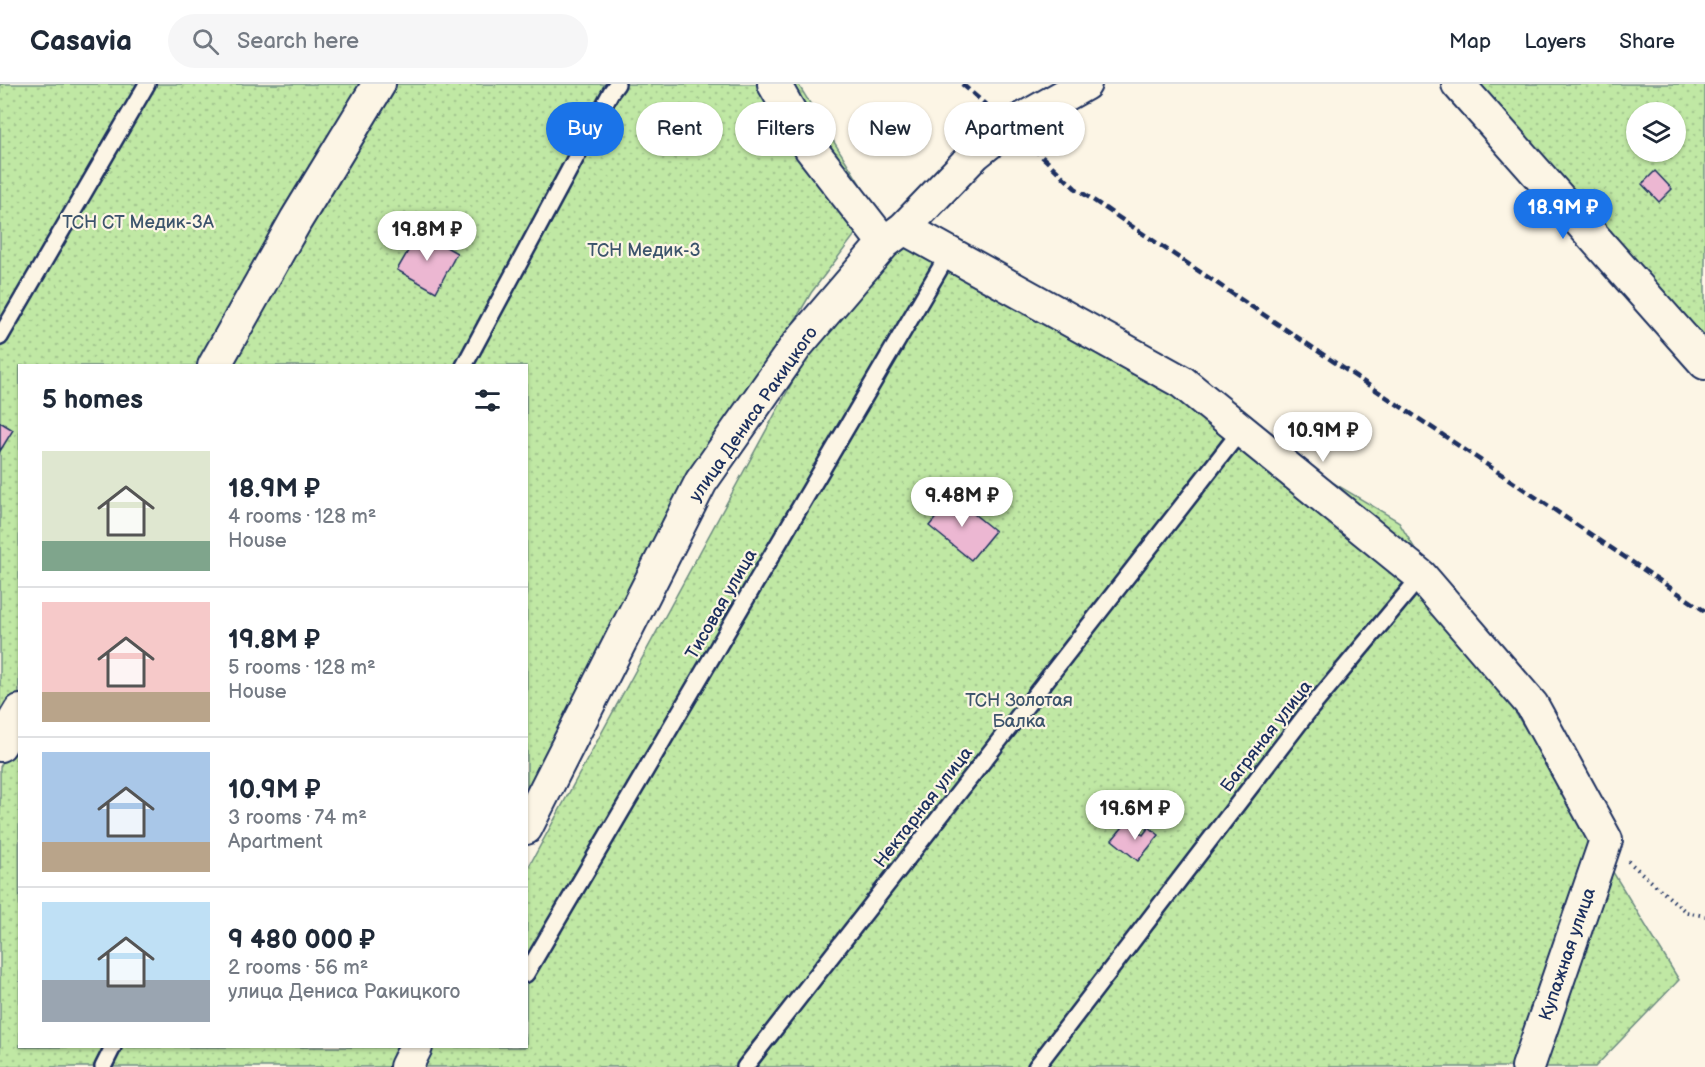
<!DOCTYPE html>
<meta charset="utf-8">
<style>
body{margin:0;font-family:"Balsamiq Sans",sans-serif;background:#f6f6f7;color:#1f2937;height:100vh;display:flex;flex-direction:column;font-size:22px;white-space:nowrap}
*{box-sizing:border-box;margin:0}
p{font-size:20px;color:#747a83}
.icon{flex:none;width:33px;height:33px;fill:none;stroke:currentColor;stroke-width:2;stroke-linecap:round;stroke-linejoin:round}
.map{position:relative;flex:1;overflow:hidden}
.drawer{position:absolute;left:18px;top:280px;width:510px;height:684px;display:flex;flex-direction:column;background:#fff;border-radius:0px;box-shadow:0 2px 4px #0004}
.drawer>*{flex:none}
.banner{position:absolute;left:546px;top:18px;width:570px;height:54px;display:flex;gap:12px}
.tools{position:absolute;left:1626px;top:18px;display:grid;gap:12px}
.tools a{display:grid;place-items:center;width:60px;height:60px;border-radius:50%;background:#fff;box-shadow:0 2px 4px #0004;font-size:30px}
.price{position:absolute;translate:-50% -51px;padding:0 14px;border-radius:21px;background:#fff;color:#222;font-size:20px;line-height:39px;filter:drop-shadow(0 2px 3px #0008)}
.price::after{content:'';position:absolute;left:50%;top:36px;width:18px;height:14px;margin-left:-9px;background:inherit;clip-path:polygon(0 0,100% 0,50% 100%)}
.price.selected{background:#1a73e8;color:#fff}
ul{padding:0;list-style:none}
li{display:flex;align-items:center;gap:18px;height:150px;padding:0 24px}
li+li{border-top:2px solid #e0e1e3}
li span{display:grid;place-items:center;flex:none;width:168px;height:120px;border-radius:0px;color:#555}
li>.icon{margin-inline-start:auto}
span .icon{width:72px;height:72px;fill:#fffc;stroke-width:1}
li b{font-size:26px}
h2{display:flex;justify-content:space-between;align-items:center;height:72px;padding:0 24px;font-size:26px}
.tag{padding:0 21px;border-radius:27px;background:#fff;box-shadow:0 2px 4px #0004;font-size:21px;line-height:54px}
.tag.selected{background:#1a73e8;color:#fff}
header{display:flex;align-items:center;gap:36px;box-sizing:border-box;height:84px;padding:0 30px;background:#fff;border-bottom:2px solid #e0e1e3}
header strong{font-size:28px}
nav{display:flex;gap:33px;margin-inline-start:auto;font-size:21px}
.search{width:420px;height:54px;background:#f6f6f7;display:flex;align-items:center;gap:15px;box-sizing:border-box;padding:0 21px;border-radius:33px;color:#747a83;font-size:22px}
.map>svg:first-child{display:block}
</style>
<header>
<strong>Casavia</strong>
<div class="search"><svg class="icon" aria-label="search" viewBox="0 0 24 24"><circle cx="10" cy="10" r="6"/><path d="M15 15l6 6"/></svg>Search here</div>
<nav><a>Map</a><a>Layers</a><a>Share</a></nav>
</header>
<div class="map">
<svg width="1705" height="983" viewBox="0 0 1705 983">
<defs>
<pattern id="garden-dots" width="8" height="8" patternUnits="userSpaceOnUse" patternTransform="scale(1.5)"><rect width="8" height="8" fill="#c0e8a4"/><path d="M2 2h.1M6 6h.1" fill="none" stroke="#a4c790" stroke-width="1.8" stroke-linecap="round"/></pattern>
</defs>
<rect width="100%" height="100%" fill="#fcf5e5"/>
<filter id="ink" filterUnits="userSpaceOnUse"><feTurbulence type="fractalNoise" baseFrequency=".0167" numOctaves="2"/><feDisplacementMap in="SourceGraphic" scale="12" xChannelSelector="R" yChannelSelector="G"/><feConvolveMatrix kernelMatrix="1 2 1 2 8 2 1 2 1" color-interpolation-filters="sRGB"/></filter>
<g filter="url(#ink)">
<path fill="url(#garden-dots)" stroke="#6e8c81" stroke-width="1.5" fill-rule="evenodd" d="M0,0H381L214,282H20L19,610L0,643Z
M396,0H798L875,124L811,209L701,398L527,744L526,282H229L312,136Z
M1475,0H1705V260ZM1636,28H1676V68H1636Z
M880,137L1242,345L1398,437L1679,896L1595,983H419L430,963H526L527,786Z
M19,649L20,963H416L406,983H0V683Z"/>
<path fill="#ecb7d2" stroke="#1b2f5e" stroke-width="1.5" d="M1655,87L1672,105L1659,118L1642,100Z
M419,148L457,169L436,208L397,186Z
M0,338L13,346L0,367Z
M953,413L995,447L971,476L929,442Z
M1127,738L1143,751L1149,743L1159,751L1138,777L1112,756Z"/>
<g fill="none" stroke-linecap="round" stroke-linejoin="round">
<defs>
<path id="lane" d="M0,253L147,0
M464,282L611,8L617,0
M526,890L949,169
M103,983L113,963
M745,983L1242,345
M1036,983L1311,624L1421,492"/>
<path id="street" d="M774,0L811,65L884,159
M1458,0L1705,279
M904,144L1182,298L1421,492L1532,621L1606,756L1528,983
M214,282L296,136L379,0
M0,661L20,627
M526,744L701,398L797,261L884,159L904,144L975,70L1010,42L1085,0
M406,983L416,963"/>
</defs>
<use href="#lane" stroke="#1b2f5e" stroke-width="20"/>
<use href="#street" stroke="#1b2f5e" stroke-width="36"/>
<path stroke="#1b2f5e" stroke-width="4" stroke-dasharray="1.5 4.5" stroke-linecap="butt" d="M1628,777L1686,828L1705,832"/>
<use href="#lane" stroke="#fcf5e5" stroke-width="15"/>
<use href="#street" stroke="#fcf5e5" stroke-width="32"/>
<path stroke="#1b2f5e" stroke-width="4.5" stroke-dasharray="9 4.5" stroke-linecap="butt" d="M962,0L1010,42L1075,104L1705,527"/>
</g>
</g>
<g text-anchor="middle" stroke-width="4.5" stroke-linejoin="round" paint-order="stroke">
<g font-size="18" fill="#3c546c" stroke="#fcf5e5">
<text x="138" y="144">ТСН СТ Медик-3А</text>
<text x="644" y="172">ТСН Медик-3</text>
<text x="1019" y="622">ТСН Золотая<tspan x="1019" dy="21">Балка</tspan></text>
</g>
<g font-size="18" fill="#1b2f5e" stroke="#fcf5e5">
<text transform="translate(753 330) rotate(-55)" y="6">улица Дениса Ракицкого</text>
<text transform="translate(721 520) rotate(-60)" y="6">Тисовая улица</text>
<text transform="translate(1266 652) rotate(-52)" y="6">Багряная улица</text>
<text transform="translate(923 723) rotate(-52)" y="6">Нектарная улица</text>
<text transform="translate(1567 870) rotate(-71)" y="6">Купажная улица</text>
</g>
</g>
</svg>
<div class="tools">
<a><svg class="icon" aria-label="layers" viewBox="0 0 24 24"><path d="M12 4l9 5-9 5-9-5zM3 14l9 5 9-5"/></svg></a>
</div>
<b class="price selected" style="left:1563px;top:156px">18.9M ₽</b>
<b class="price" style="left:427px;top:178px">19.8M ₽</b>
<b class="price" style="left:1323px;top:379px">10.9M ₽</b>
<b class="price" style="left:962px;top:444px">9.48M ₽</b>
<b class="price" style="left:1135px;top:757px">19.6M ₽</b>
<div class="banner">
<a class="tag selected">Buy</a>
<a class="tag">Rent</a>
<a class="tag">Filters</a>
<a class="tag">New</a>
<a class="tag">Apartment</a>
</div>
<section class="drawer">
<h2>5 homes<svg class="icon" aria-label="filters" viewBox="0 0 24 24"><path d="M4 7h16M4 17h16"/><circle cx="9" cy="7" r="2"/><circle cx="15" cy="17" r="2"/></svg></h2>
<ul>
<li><span style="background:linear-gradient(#dfe7d0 75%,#7fa58c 0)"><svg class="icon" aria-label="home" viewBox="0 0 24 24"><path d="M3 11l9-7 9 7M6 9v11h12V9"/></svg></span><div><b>18.9M ₽</b><p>4 rooms · 128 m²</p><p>House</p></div></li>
<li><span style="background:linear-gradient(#f6c9c9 75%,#b9a48a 0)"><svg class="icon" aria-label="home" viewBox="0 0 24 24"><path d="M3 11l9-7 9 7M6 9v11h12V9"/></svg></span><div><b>19.8M ₽</b><p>5 rooms · 128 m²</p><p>House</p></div></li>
<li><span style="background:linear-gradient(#a9c7e8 75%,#b9a48a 0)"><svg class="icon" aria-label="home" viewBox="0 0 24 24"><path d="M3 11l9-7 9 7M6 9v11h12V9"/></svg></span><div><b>10.9M ₽</b><p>3 rooms · 74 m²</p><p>Apartment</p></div></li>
<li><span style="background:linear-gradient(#bfe0f5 65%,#9aa5b1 0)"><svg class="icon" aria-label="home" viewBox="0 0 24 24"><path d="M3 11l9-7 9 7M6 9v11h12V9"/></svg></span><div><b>9 480 000 ₽</b><p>2 rooms · 56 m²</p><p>улица Дениса Ракицкого</p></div></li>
</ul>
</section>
</div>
